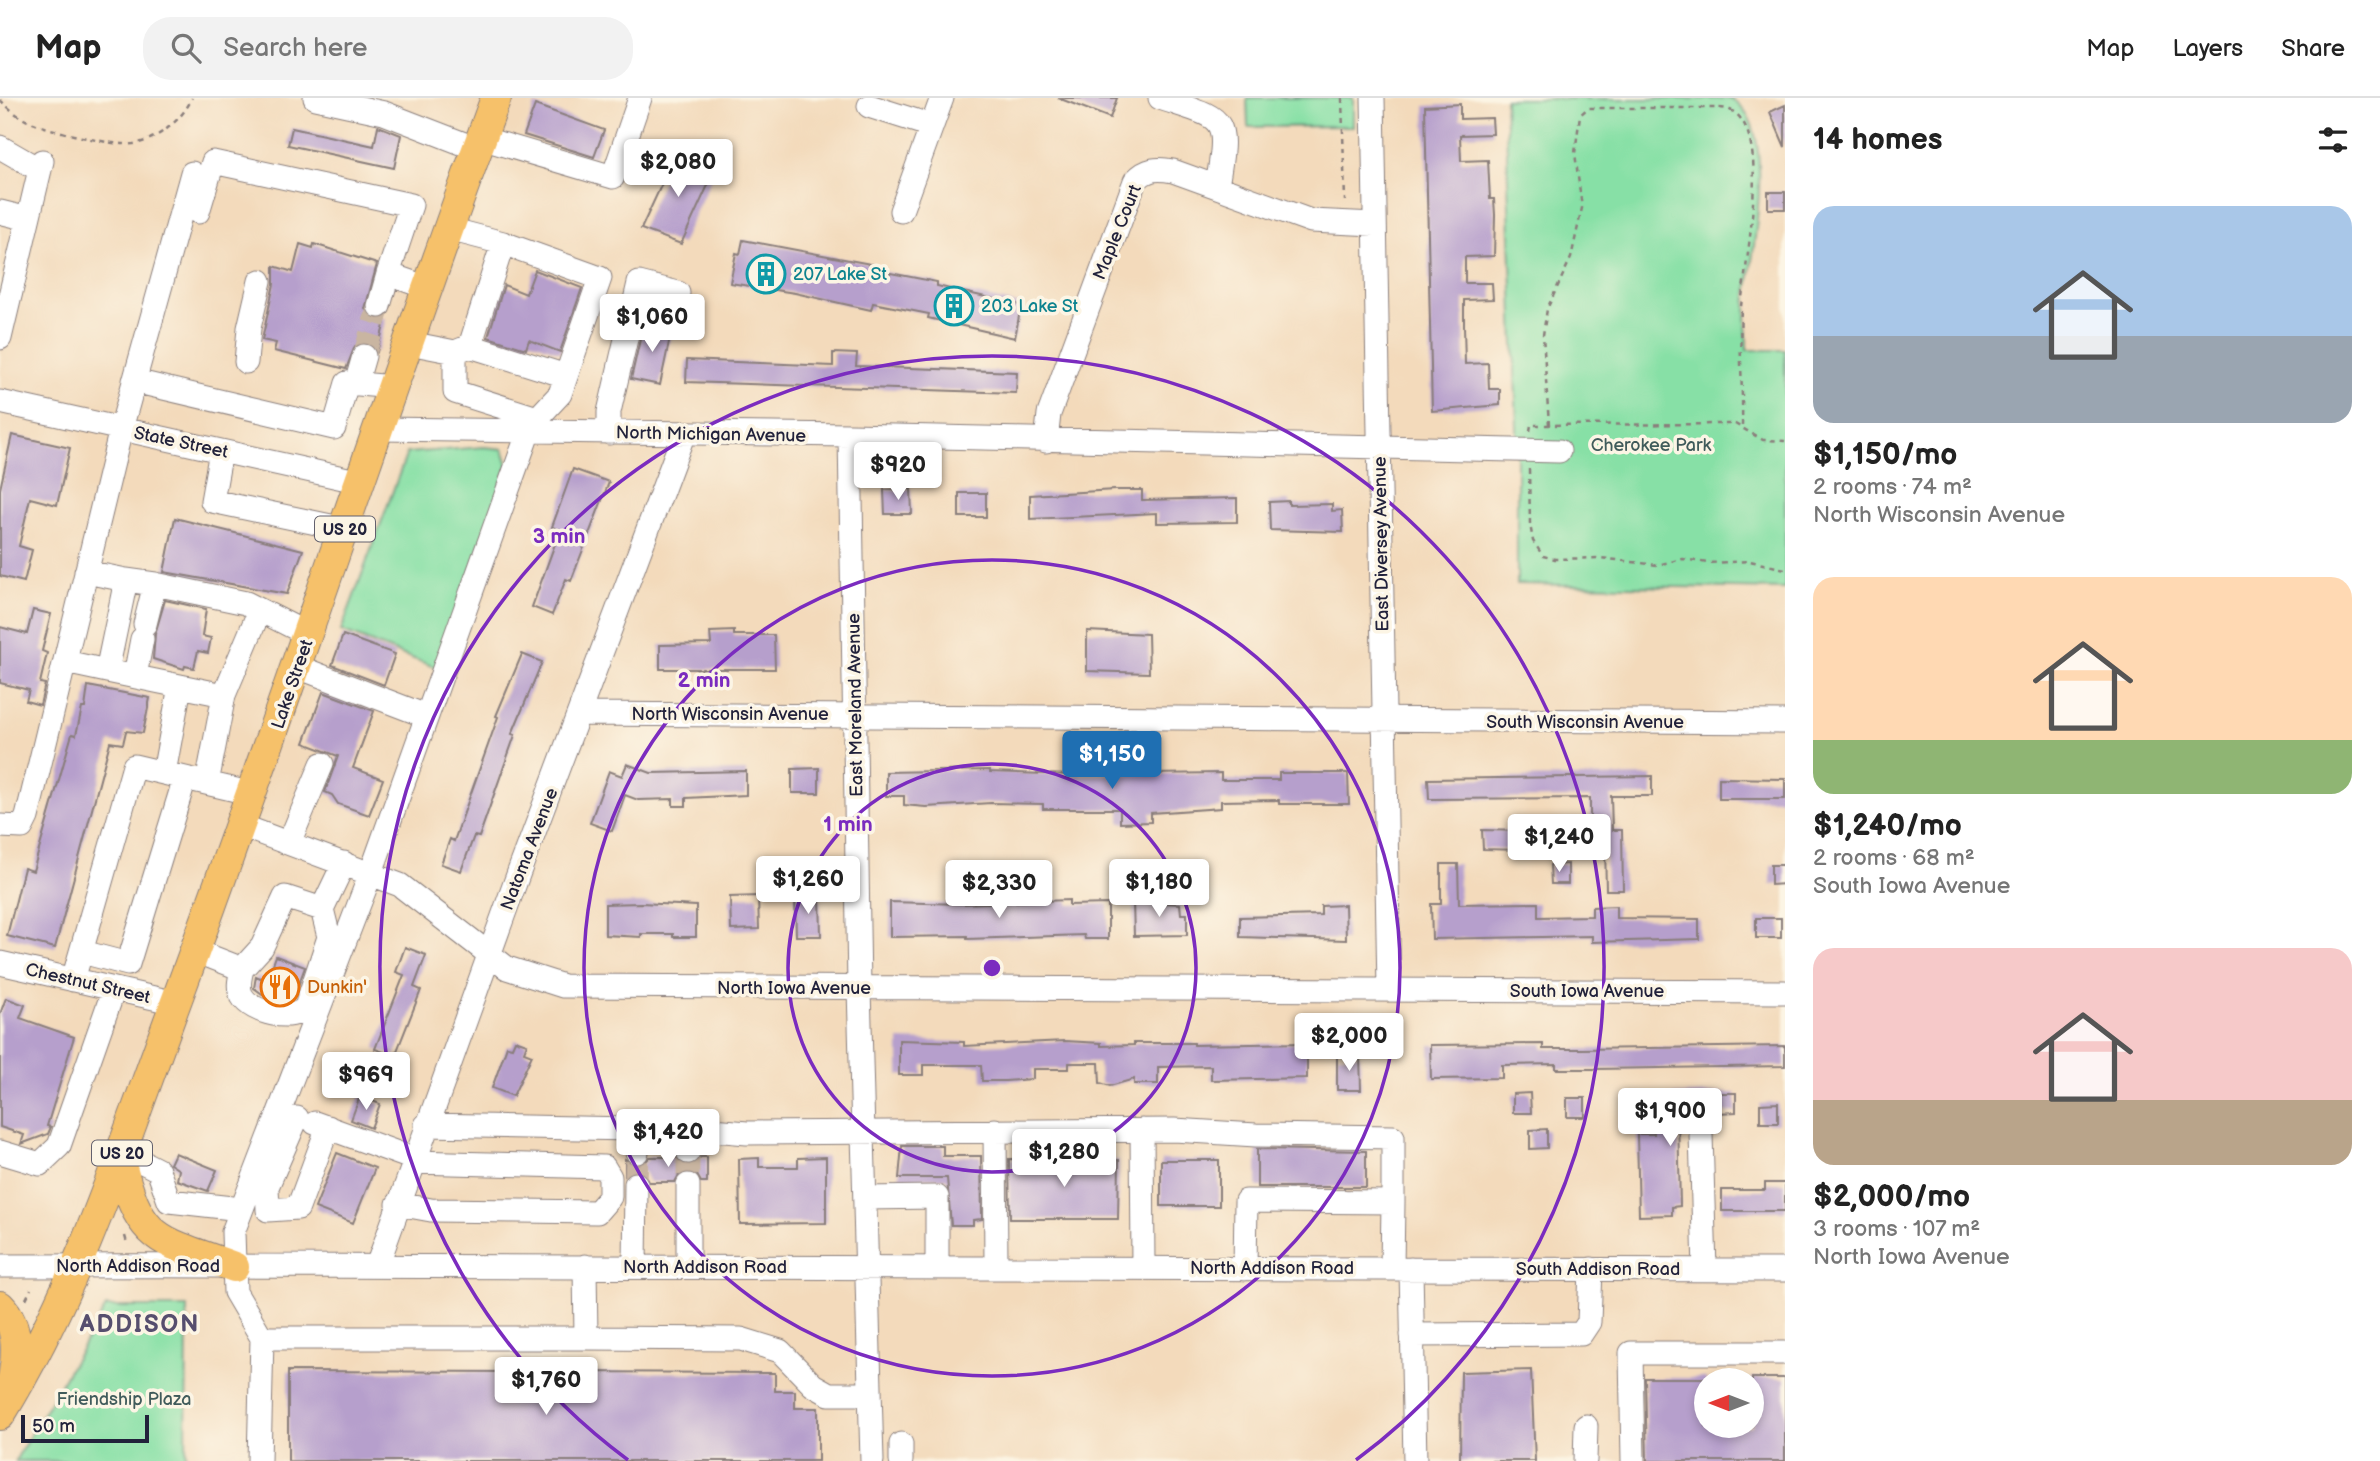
<!DOCTYPE html>
<meta charset="utf-8">
<style>
body{margin:0;font-family:"Balsamiq Sans",sans-serif;background:#f2f2f2;color:#222;height:100vh;display:flex;flex-direction:column;font-size:26px;white-space:nowrap}
*{box-sizing:border-box;margin:0}
p{font-size:23px;color:#767676}
.icon{flex:none;width:38px;height:38px;fill:none;stroke:currentColor;stroke-width:2;stroke-linecap:round;stroke-linejoin:round}
.map{position:relative;flex:1;overflow:hidden}
.side{display:flex;flex-direction:column;background:#fff;width:595px}
.side>*{flex:none}
.needle{width:46px;rotate:270deg}
.buttons{position:absolute;left:1694px;top:1270px;display:grid;gap:14px}
.buttons a{display:grid;place-items:center;width:70px;height:70px;border-radius:50%;background:#fff;box-shadow:0 4px 10px #0003;font-size:35px}
.scale{position:absolute;left:21px;bottom:18px;width:128px;box-sizing:border-box;padding-left:7px;border:4px solid #22223b;border-top:0;font-size:19px;line-height:24px;white-space:nowrap;color:#22223b;-webkit-text-stroke:5px #fcf5e5;paint-order:stroke}
.price{position:absolute;translate:-50% -60px;padding:0 16px;border-radius:7px;background:#fff;color:#222;font-size:23px;line-height:46px;filter:drop-shadow(0 2px 4px #0008)}
.price::after{content:'';position:absolute;left:50%;top:42px;width:21px;height:16px;margin-left:-10px;background:inherit;clip-path:polygon(0 0,100% 0,50% 100%)}
.price.on{background:#1f6fb2;color:#fff}
ul{padding:0;list-style:none}
li{display:grid;align-content:center;gap:14px;height:371px;padding:0 28px}
li span{display:grid;place-items:center;height:217px;border-radius:21px;color:#555}
li>.icon{margin-inline-start:auto}
span .icon{width:126px;height:126px;fill:#fffc;stroke-width:1}
li b{font-size:30px}
h2{display:flex;justify-content:space-between;align-items:center;height:84px;padding:0 28px;font-size:30px}
header{display:flex;align-items:center;gap:42px;box-sizing:border-box;height:98px;padding:0 35px;background:#fff;border-bottom:2px solid #e0e0e0}
header strong{font-size:33px}
nav{display:flex;gap:38px;margin-inline-start:auto;font-size:24px}
.search{width:490px;height:63px;background:#f2f2f2;display:flex;align-items:center;gap:18px;box-sizing:border-box;padding:0 24px;border-radius:28px;color:#767676;font-size:26px}
main{display:flex;flex:1;min-height:0}
.map>svg:first-child{display:block}
</style>
<header>
<strong>Map</strong>
<div class="search"><svg class="icon" aria-label="search" viewBox="0 0 24 24"><circle cx="10" cy="10" r="6"/><path d="M15 15l6 6"/></svg>Search here</div>
<nav><a>Map</a><a>Layers</a><a>Share</a></nav>
</header>
<main>
<div class="map">
<svg width="1785" height="1363" viewBox="0 0 1785 1363">
<rect width="100%" height="100%" fill="#fcf5e5"/>
<filter id="ink" filterUnits="userSpaceOnUse"><feTurbulence type="fractalNoise" baseFrequency=".0143" numOctaves="2"/><feDisplacementMap in="SourceGraphic" scale="14" xChannelSelector="R" yChannelSelector="G"/><feConvolveMatrix kernelMatrix="1 2 1 2 8 2 1 2 1" color-interpolation-filters="sRGB"/></filter>
<filter id="wash" filterUnits="userSpaceOnUse"><feTurbulence type="fractalNoise" baseFrequency=".00686" numOctaves="4" result="noise"/><feDisplacementMap in="SourceGraphic" scale="28" xChannelSelector="R" yChannelSelector="G"/><feGaussianBlur stdDeviation="1.57" result="paint"/><feColorMatrix in="noise" values="0 0 0 0 0 0 0 0 0 0 0 0 0 0 0 0 0 1.4 0 .05"/><feComposite in="paint" operator="in"/></filter>
<g filter="url(#wash)">
<rect width="100%" height="100%" fill="#f3dabb"/>
<path fill="#87e0a6" stroke="#548170" stroke-width="2" d="M1247,0H1353V28L1248,29Z
M1505,1H1730C1780,22 1752,156 1747,198C1745,216 1747,234 1747,252H1785V491L1517,486V328Z
M484,349L503,351L508,367L437,570L341,533L407,355Z
M106,1209H187L186,1363H15Z"/>
<g id="blocks">
<path fill="#b69fcc" d="M1058,0H1117L1110,20Z
M1460,6V21L1492,20L1493,36L1460,37L1461,63L1488,62L1490,101H1494L1495,117L1494,158L1465,159V185H1492L1493,201L1464,202V228L1465,266L1488,265L1489,291H1500V307L1432,313L1425,8Z
M535,7L604,32L594,59L524,37Z
M1785,7V49L1770,14Z
M378,28L401,37L394,70L288,47L292,30L374,48Z
M676,55L715,72L681,146L641,131Z
M1768,94H1785V111H1768Z
M743,142L876,167L875,172L937,184V188L1021,207L1015,240L928,220L929,216L873,205L871,212L795,195L730,185L736,155L740,156Z
M300,146L313,150L314,146L377,166L365,211L375,221L386,220L377,254L367,244L355,248L346,271L274,253L276,245L262,242L274,186V168L293,174Z
M535,172L582,190L560,254L529,242L526,251L488,239L504,187L526,196Z
M644,224L672,230L660,287L631,281Z
M833,255L857,256L856,268L1017,274L1016,295L686,284L687,262L833,268Z
M12,337L70,350L57,407L30,400L19,448L32,452L24,484L0,478V391Z
M573,371L609,384L571,483L566,481L552,517L532,509L560,432L552,429Z
M911,391L912,416H885L884,392Z
M1115,392H1142V402L1237,400V424L1157,425V415L1030,421V397Z
M959,395H986V419H959Z
M1289,403V407L1332,406V413L1342,412L1343,434L1270,432L1269,404Z
M175,420L303,452L287,496L164,474Z
M165,502L206,511L202,538L211,540L208,555L198,553L194,570L185,568L184,571L153,561L155,536Z
M33,512L51,516L42,553L47,555L40,585L45,586L40,607L26,603L29,592L0,585V529L27,536Z
M734,533V537H774L775,571H660V547L711,546L710,534Z
M1087,533L1148,536L1149,575L1087,573Z
M343,537L395,556L384,587L332,567Z
M522,556L542,564L512,636L515,637L479,739L474,738L461,773L441,766L450,741L454,743L498,619L496,618Z
M88,588L150,600L143,635L126,633L123,646L110,644L55,850L7,838L24,770L33,773L72,636L76,637L82,610H85Z
M323,594L374,613L353,670L383,681L369,717L338,706L332,697L325,694L338,658L304,645Z
M627,666L651,675L746,673V697L686,700V708H673V701L638,702L625,697L612,733L590,725L609,673L622,678Z
M819,670V695H792V671Z
M990,672V674L1074,677L1221,675V682H1279V675H1348L1349,706H1279V702L1221,703V710L1151,715V724L1120,725V711H1043V706L991,705L926,709L904,707V698H886V674Z
M1652,678V698H1611L1612,732H1622L1623,792H1606L1605,747L1565,748L1564,728H1590V700L1429,701L1428,681Z
M1719,680L1785,681V701H1719Z
M1482,732L1522,733V752L1483,751Z
M1441,766H1458L1459,806L1538,805V819L1592,818V809L1616,808V820L1699,821V841L1592,844V838L1432,841L1431,806H1441Z
M1568,766V786H1551L1550,767Z
M1771,767H1785V786L1771,787Z
M820,797L821,838H796L795,798Z
M758,798L759,831L731,832L730,799Z
M1069,802V807L1108,806V841H1085L1084,837L967,841V838L890,839V804L961,806Z
M1133,803L1180,806L1181,816H1187V837L1134,838Z
M641,805L696,808V839H673V836H641V839L605,837V806Z
M1345,807L1346,842L1240,839V819L1321,817V808Z
M1756,820H1781V840H1756Z
M405,849L426,857L414,889L421,892L395,958L375,951L404,877L396,874Z
M276,858L305,869L293,901L268,900L254,890L256,878L267,883Z
M6,900L25,907L20,920L74,939L47,1028L51,1029L48,1036L21,1046L24,1037L0,1029V916Z
M515,942L527,946L524,954L532,957L513,998L492,990L507,948L512,949Z
M899,942L964,944V948L1065,943L1101,945V948L1134,947V945H1194V947L1307,945V980L1211,982V968L1158,969V986H1134V981L1110,988L1100,985L1099,965H1069V971H1033V981L1005,983H982L981,967H923V977H899Z
M1543,946V951H1581L1785,948V968L1595,971H1556V966L1502,967V980L1431,981L1430,947Z
M1337,957H1360L1361,992H1337Z
M1530,995L1531,1015H1513V996Z
M1718,995H1736V1014L1678,1017L1680,1108L1672,1109V1117L1639,1118L1637,1036H1654L1653,998Z
M360,998L380,1006L371,1030L351,1022Z
M1567,1000H1585V1019H1567Z
M1778,1005V1025H1760V1006Z
M1547,1031V1050L1530,1051V1032Z
M902,1048H943V1058H981L982,1121L973,1122V1127H951L947,1080H899Z
M1257,1051L1366,1053V1089H1257Z
M175,1055L217,1072L208,1093L177,1082L179,1072L170,1066Z
M337,1055L375,1070L353,1125L315,1110Z
M650,1059H676L682,1067L689,1068L701,1059H707V1084H701L696,1075L689,1073L680,1075L675,1084H649L644,1074L637,1072L625,1078V1061L636,1068L643,1066Z
M826,1059V1125L740,1126L739,1061L759,1060V1069H798V1060Z
M1009,1061L1119,1062L1118,1121H1010Z
M1161,1062H1219V1108H1161Z
M1765,1085H1785V1113H1722V1092H1765Z
M1531,1272L1535,1363H1460L1461,1274Z
M288,1273L775,1275V1293H795V1310H818V1363H288Z
M1645,1280H1706V1328H1752V1280H1785V1363H1647Z"/>
</g>
</g>
<g filter="url(#ink)">
<use href="#blocks" fill-opacity="0" stroke="#8a7e7b" stroke-width="2"/>
<g fill="none" stroke-linecap="round" stroke-linejoin="round">
<path stroke="#c9b5a1" stroke-width="23" stroke-dasharray="23 11" stroke-linecap="butt" d="M364,258L379,208
M688,1054V1087
M636,1086L637,1054"/>
<defs>
<path id="minor" d="M315,0L384,15L477,51
M1160,0C1226,22 1229,16 1217,88
M1373,0L1389,892
M869,8L932,28
M481,40L613,79L640,0
M0,49L40,72
M901,113L942,0
M0,114L28,121
M198,114L213,64L411,107L388,176L428,190
M379,208L388,176
M0,240L42,63
M409,245L455,254L470,248L566,278
M470,248L503,145
M455,254V294L537,320
M246,264L249,230L260,183
M134,283L334,330L347,285L394,289
M356,286L364,258
M0,304L361,384
M379,331L850,337L1559,353
M609,335V314L639,185L678,195
M850,337L859,890L872,1363
M1046,343L1049,316L1135,83C1147,70 1158,70 1173,73L1311,123L1375,126
M221,353L212,403L345,431
M86,474L126,482
M155,486L126,482L107,573L180,588
M145,526L155,486L246,505L309,537
M65,564L107,573
M298,569L426,618
M135,578L142,541
M224,597L259,514
M579,616L1785,624
M164,675L180,588L224,597L207,685
M0,728L22,729L27,719L121,331L192,75
M242,728L400,787L507,870L563,888L1785,894
M289,745L322,666
M196,853L242,871L262,849L285,799L322,811L344,765
M82,854L128,866L185,680
M0,865L176,905
M242,871C240,880 237,890 242,898C251,915 294,925 306,909L329,839L322,811
M73,882L134,668L253,696
M297,1020L267,1089L268,1112L298,1110L328,1029
M315,1025L414,1061
M426,1027L685,1032L688,1054
M713,1032L747,1035L1174,1032L1256,1037L1393,1039V1104
M995,1032L996,1169
M1142,1032L1143,1169
M1701,1036L1705,1172
M0,1054L40,1066L59,1048L114,891
M123,1054L158,1072L169,1103L241,1111
M637,1054L639,1031
M688,1087V1167
M865,1100L937,1099V1169
M398,1106L431,1112L597,1114L610,1099V1079L604,1069L413,1064
M0,1168C595,1167 1190,1172 1785,1172
M377,1168L519,774L684,335
M635,1168L636,1086
M1245,1171L1246,1103L1393,1104L1392,1170
M1411,1171L1415,1363
M1412,1237L1581,1236L1589,1224L1591,1171
M262,1240H586L585,1168
M586,1240L741,1241L780,1253L813,1287L829,1296H870
M901,1346V1363
M259,1363L262,1240L235,1194L233,1134L371,775L531,327L560,296L600,180L503,145L449,131
M1585,1363L1586,1328
M1633,1363L1631,1255H1785"/>
<path id="major" d="M120,1062C140,1146 159,1141 234,1169
M0,1208C21,1229 17,1261 12,1287
M0,1317C80,1187 124,1043 177,901C288,602 385,299 496,0"/>
</defs>
<use href="#minor" stroke="#8a7e7b" stroke-width="25"/>
<use href="#major" stroke="#8a7e7b" stroke-width="32"/>
<path stroke="#8a7e7b" stroke-width="2.5" stroke-dasharray="5 5" stroke-linecap="butt" d="M1342,0L1345,103
M0,2C8,9 17,18 26,22C47,32 112,48 133,46C157,43 183,21 192,0
M1549,327L1543,237L1547,211L1571,160L1582,110L1575,55L1580,17L1588,10H1714C1718,10 1726,10 1730,12C1774,31 1744,170 1741,209C1739,249 1743,289 1742,328
M1530,333L1531,327L1735,326L1763,342L1785,343
M1529,371L1530,426L1533,443L1543,458L1555,461L1601,460L1657,467L1683,461L1708,465L1750,463L1785,471
M125,1138L127,1145
M26,1201L31,1191"/>
<use href="#minor" stroke="#fff" stroke-width="23"/>
<use href="#major" stroke="#f6c16b" stroke-width="30"/>
</g>
</g>
<g fill="none" stroke="#7b2cbf" stroke-width="3.5">
<circle cx="992" cy="870" r="204"/>
<circle cx="992" cy="870" r="408"/>
<path d="M628 1362A612 612 0 1 1 1356 1362"/>
</g>
<defs>
<symbol id="building-ring" viewBox="-11 -11 22 22"><circle r="9.5" fill="#fcf5e5" stroke="#0f9aa8" stroke-width="1.5"/><path d="M-4-6H4V6H1V3H-1V6H-4ZM-2.5-4.3h1.7v1.8h-1.7ZM.8-4.3h1.7v1.8H.8ZM-2.5-1h1.7V.8h-1.7ZM.8-1h1.7V.8H.8Z" fill="#0f9aa8"/></symbol>
<symbol id="restaurant-ring" viewBox="-11 -11 22 22"><circle r="9.5" fill="#fcf5e5" stroke="#e8710a" stroke-width="1.5"/><path d="M-5-6h1v4h1v-4h1v4h1v-4h1v5L-1.5 .5V6h-2V.5L-5-1ZM5-6V6H3V1.5H1.5Q1.5-4 5-6Z" fill="#e8710a"/></symbol>
</defs>
<g fill-rule="evenodd">
<use href="#building-ring" x="744" y="154" width="44" height="44"/>
<use href="#building-ring" x="932" y="186" width="44" height="44"/>
<use href="#restaurant-ring" x="258" y="867" width="44" height="44"/>
</g>
<g text-anchor="middle" stroke-width="7" stroke-linejoin="round" paint-order="stroke">
<g fill="#fcf5e5" stroke="#63616e" stroke-width="2">
<rect x="315" y="418.5" width="60" height="25" rx="5"/>
<rect x="92" y="1042.5" width="60" height="25" rx="5"/>
</g>
<g font-size="16" font-weight="bold" fill="#22223b">
<text x="345" y="437">US 20</text>
<text x="122" y="1061">US 20</text>
</g>
<g font-size="18" fill="#22223b" stroke="#fcf5e5">
<text transform="translate(1117 134) rotate(-68)" y="6">Maple Court</text>
<text transform="translate(711 336) rotate(1)" y="6">North Michigan Avenue</text>
<text transform="translate(181 344) rotate(12)" y="6">State Street</text>
<text transform="translate(1381 446) rotate(-91)" y="6">East Diversey Avenue</text>
<text transform="translate(292 586) rotate(-71)" y="6">Lake Street</text>
<text transform="translate(855 607) rotate(-91)" y="6">East Moreland Avenue</text>
<text x="730" y="622">North Wisconsin Avenue</text>
<text x="1585" y="630">South Wisconsin Avenue</text>
<text transform="translate(529 751) rotate(-69)" y="6">Natoma Avenue</text>
<text transform="translate(88 885) rotate(13)" y="6">Chestnut Street</text>
<text x="794" y="896">North Iowa Avenue</text>
<text x="1587" y="899">South Iowa Avenue</text>
<text x="138" y="1174">North Addison Road</text>
<text x="705" y="1175">North Addison Road</text>
<text x="1272" y="1176">North Addison Road</text>
<text x="1598" y="1177">South Addison Road</text>
</g>
<g font-size="18" fill="#0d838f" stroke="#fcf5e5" text-anchor="start">
<text x="793" y="182">207 Lake St</text>
<text x="981" y="214">203 Lake St</text>
</g>
<g font-size="18" fill="#405b5b" stroke="#fcf5e5">
<text x="1651" y="353">Cherokee Park</text>
<text x="124" y="1307">Friendship Plaza</text>
</g>
<g font-size="18" fill="#c56008" stroke="#fcf5e5" text-anchor="start">
<text x="307" y="895">Dunkin'</text>
</g>
<g font-size="24" font-weight="bold" letter-spacing="2" fill="#564e6e" stroke="#fcf5e5">
<text x="140" y="1234">ADDISON</text>
</g>
</g>
<circle cx="992" cy="870" r="10" fill="#7b2cbf" stroke="#fcf5e5" stroke-width="3.5"/>
<g font-size="21" text-anchor="middle" font-weight="bold" fill="#7b2cbf" stroke="#fcf5e5" stroke-width="7" stroke-linejoin="round" paint-order="stroke">
<text x="559" y="445">3 min</text>
<text x="704" y="589">2 min</text>
<text x="848" y="733">1 min</text>
</g>
</svg>
<div class="buttons">
<a><svg class="needle" viewBox="-14 -14 28 28"><path d="M0-13l5 13h-10z" fill="#e53935"/><path d="M0 13l5-13h-10z" fill="#767676"/></svg></a>
</div>
<div class="scale">50 m</div>
<b class="price" style="left:678px;top:101px">$2,080</b>
<b class="price" style="left:652px;top:256px">$1,060</b>
<b class="price" style="left:898px;top:404px">$920</b>
<b class="price on" style="left:1112px;top:693px">$1,150</b>
<b class="price" style="left:1559px;top:776px">$1,240</b>
<b class="price" style="left:808px;top:818px">$1,260</b>
<b class="price" style="left:1159px;top:821px">$1,180</b>
<b class="price" style="left:999px;top:822px">$2,330</b>
<b class="price" style="left:1349px;top:975px">$2,000</b>
<b class="price" style="left:366px;top:1014px">$969</b>
<b class="price" style="left:1670px;top:1050px">$1,900</b>
<b class="price" style="left:668px;top:1071px">$1,420</b>
<b class="price" style="left:1064px;top:1091px">$1,280</b>
<b class="price" style="left:546px;top:1319px">$1,760</b>
</div>
<section class="side">
<h2>14 homes<svg class="icon" aria-label="filters" viewBox="0 0 24 24"><path d="M4 7h16M4 17h16"/><circle cx="9" cy="7" r="2"/><circle cx="15" cy="17" r="2"/></svg></h2>
<ul>
<li><span style="background:linear-gradient(#a9c7e8 60%,#9aa5b1 0)"><svg class="icon" aria-label="home" viewBox="0 0 24 24"><path d="M3 11l9-7 9 7M6 9v11h12V9"/></svg></span><div><b>$1,150/mo</b><p>2 rooms · 74 m²</p><p>North Wisconsin Avenue</p></div></li>
<li><span style="background:linear-gradient(#ffd9b3 75%,#8fb573 0)"><svg class="icon" aria-label="home" viewBox="0 0 24 24"><path d="M3 11l9-7 9 7M6 9v11h12V9"/></svg></span><div><b>$1,240/mo</b><p>2 rooms · 68 m²</p><p>South Iowa Avenue</p></div></li>
<li><span style="background:linear-gradient(#f6c9c9 70%,#b9a48a 0)"><svg class="icon" aria-label="home" viewBox="0 0 24 24"><path d="M3 11l9-7 9 7M6 9v11h12V9"/></svg></span><div><b>$2,000/mo</b><p>3 rooms · 107 m²</p><p>North Iowa Avenue</p></div></li>
</ul>
</section>
</main>
